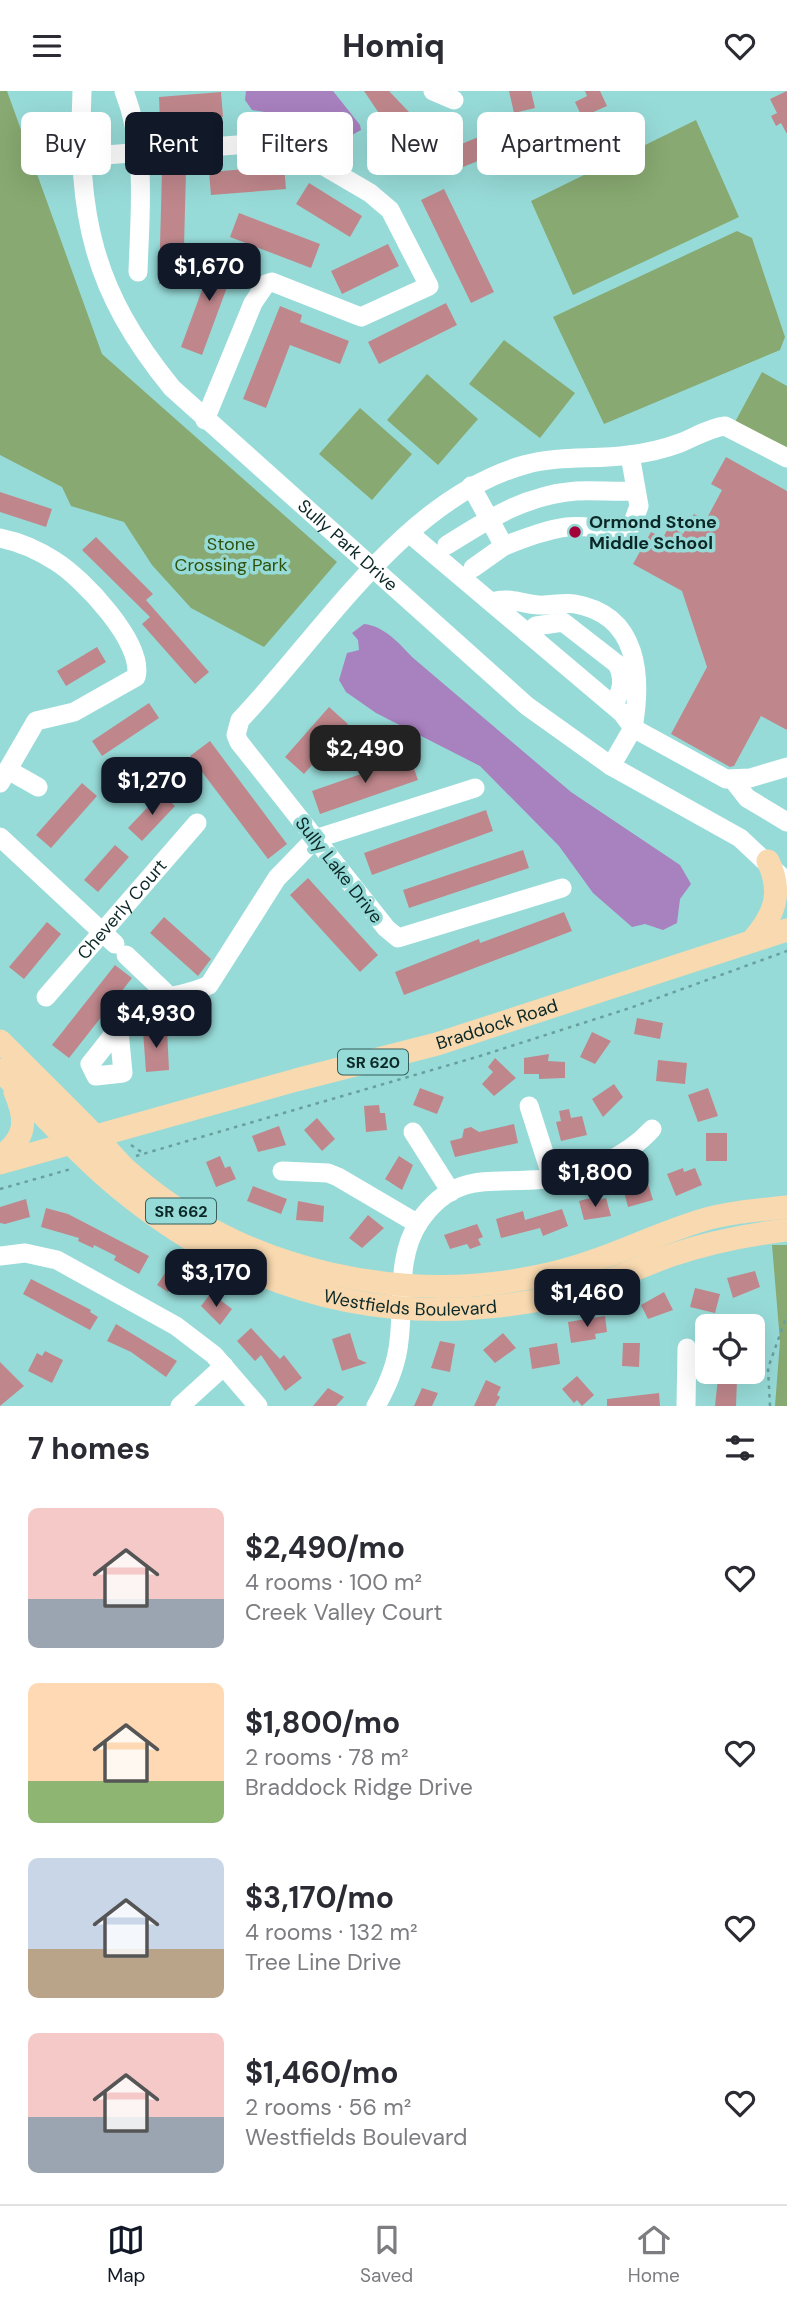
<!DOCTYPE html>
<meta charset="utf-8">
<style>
body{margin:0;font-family:"DM Sans",sans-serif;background:#f2f2f3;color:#2b2b33;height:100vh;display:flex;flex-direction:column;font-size:26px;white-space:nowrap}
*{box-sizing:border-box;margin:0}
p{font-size:23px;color:#7c7c81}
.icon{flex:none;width:38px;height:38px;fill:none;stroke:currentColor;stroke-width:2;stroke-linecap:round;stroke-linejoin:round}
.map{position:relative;height:1315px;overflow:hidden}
.drawer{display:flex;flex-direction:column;background:#fff;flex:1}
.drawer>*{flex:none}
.guide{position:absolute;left:21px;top:21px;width:746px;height:63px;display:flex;gap:14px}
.fabs{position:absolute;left:695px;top:1223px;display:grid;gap:14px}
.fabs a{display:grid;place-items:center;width:70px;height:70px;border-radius:10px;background:#fff;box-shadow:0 7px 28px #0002;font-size:35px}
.price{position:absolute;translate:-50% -60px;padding:0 16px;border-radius:14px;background:#111827;color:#fff;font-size:23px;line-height:46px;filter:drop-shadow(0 2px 4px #0008)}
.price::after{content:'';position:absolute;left:50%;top:42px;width:21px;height:16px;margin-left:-10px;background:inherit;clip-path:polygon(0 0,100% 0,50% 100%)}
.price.on{background:#222;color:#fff}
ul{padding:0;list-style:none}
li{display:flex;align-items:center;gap:21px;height:175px;padding:0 28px}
li span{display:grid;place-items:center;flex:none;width:196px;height:140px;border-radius:10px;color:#555}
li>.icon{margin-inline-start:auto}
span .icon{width:84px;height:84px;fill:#fffc;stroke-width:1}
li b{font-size:30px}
h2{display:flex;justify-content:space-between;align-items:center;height:84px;padding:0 28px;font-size:30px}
.tag{padding:0 24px;border-radius:10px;background:#fff;box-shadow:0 7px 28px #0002;font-size:24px;line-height:63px}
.tag.on{background:#111827;color:#fff}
header{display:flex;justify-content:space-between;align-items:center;height:91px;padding:0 28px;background:#fff;font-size:32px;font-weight:800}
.menu{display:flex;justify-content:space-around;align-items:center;height:98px;border-top:2px solid #e1e1e2;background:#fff;font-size:19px;color:#7c7c81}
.menu a{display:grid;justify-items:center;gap:4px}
.menu .on{color:#111827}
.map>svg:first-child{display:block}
</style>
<header><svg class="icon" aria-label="menu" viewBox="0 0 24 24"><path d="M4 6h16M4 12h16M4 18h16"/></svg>Homiq<svg class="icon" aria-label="heart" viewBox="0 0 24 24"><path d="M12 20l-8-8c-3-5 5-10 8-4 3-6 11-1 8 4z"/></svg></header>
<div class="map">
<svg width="787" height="1315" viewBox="0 0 787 1315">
<rect width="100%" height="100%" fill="#97dbd8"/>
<path fill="#88a971" d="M0,0H7L102,263L337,471L264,556L191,517L152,474L124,431L71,415L62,396L0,364Z
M696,29L739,126L573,204L531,110Z
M737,140L752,147L785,246L780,259L604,333L553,226Z
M504,249L575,302L540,347L469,293Z
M762,281L787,295V360L735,331Z
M427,283L478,328L438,374L387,329Z
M360,317L412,363L372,409L319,363Z
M772,1154H787V1315H775L780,1250Z"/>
<path fill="#a881bf" d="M246,0H333L360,34L361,39L352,44L326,31L252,19L245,9Z
M364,533C384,535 399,552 412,566L571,701L680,774L691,793L680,808L677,832L663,839L645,833L632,836L593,802L559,755L480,675L376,622L346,601L339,589L347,562L359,559L358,549L352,542Z"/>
<path fill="#bf878c" d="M364,0H389L425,38L421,42L432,54L421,65L394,37L391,40Z
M509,0H531L535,17L514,22Z
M585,0H600L607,15L582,26L575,11L587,5Z
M787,0V43L781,32L776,35L771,25L777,22L770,8Z
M221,1L223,26L160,30L159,6Z
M504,25L517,33L514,38L521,42L511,59L491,46Z
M481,45L490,65L463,76L454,56Z
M284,75L286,98L211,104L209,81Z
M162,79L186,80L183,194L159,193Z
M309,92L362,125L350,146L296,113Z
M444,98L494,201L471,212L421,109Z
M239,122L320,153L311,177L230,146Z
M388,153L399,175L342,203L331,180Z
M216,161L237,169L202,264L181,256Z
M446,212L457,234L379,273L368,251Z
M280,215L302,224L300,231L349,250L340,273L290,254L266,317L243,308Z
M726,366L787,400V639L761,625L734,675L730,676L671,643L707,576L682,500L633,473L651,441L663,447L669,435L683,443L694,423L706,429L722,399L711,393Z
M0,401L52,418L46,436L0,421Z
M96,446L153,503L146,509L209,581L195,593L142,533L150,526L82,459Z
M97,556L106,571L66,595L57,580Z
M149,612L159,627L102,665L92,650Z
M329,616L348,633L304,683L285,666Z
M210,650L287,753L268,768L190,665Z
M410,666L418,689L320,723L312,700Z
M82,692L97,705L51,757L36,744Z
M161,702L175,715L142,750L128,737Z
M486,719L493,740L372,784L364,762Z
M115,754L129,766L98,801L84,789Z
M523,759L529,777L409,817L403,799Z
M308,787L378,864L360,881L290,804Z
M564,821L572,840L404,904L395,881L479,848L480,852Z
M164,826L211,868L198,885L150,842Z
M47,831L61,843L24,888L9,876Z
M115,874L132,887L69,967L52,954Z
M637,927L663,932L660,948L634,943Z
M167,938L169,979L146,981L143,940Z
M592,941L611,950L595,973L580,966Z
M549,963L548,970L565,971V987L539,988V983H524V967Z
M495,967L516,987L494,1005L482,993L493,981L488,976Z
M658,969L687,972L685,993L656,990Z
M614,993L623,1006L603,1026L592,1008Z
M420,997L444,1006L437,1023L413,1014Z
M708,997L718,1025L698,1031L688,1004Z
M379,1014L380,1022H385L387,1039L366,1041L364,1015Z
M569,1018L571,1027L582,1025L587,1044L561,1050L556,1031L561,1030L559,1020Z
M317,1027L335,1048L322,1060L304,1039Z
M514,1033L518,1052L455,1066L450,1050L462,1047L464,1038L471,1036L479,1041Z
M279,1035L286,1054L258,1061L252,1045Z
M706,1042H727V1070H706Z
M220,1065L225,1077L230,1075L236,1088L216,1096L206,1071Z
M399,1065L413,1074L402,1099L385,1088Z
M683,1077L684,1081L695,1077L702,1094L676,1105L667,1083Z
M636,1093L637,1097L648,1093L653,1109L628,1116L623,1097Z
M253,1095L287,1108L281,1123L247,1110Z
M594,1106L595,1110L606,1107L611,1125L584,1129L579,1110Z
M26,1108L30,1126L5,1133L0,1132V1116Z
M298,1110L324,1115L323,1131L296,1129Z
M46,1117L68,1123L149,1165L139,1183L114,1169L116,1165L94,1154L93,1157L78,1150L79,1147L41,1136Z
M562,1118L568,1135L543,1145L540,1137L501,1147L496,1128L523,1120L525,1129Z
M368,1124L384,1137L362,1157L349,1147Z
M477,1133L483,1146L478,1148L481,1154L470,1158L467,1153L450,1158L444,1144Z
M172,1172L193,1185L182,1202L172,1195L168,1201L157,1194Z
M755,1180L760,1196L733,1207L727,1187Z
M31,1188L91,1219L90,1221L98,1226L90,1239L23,1203Z
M695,1197L720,1203L715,1222L690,1216Z
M664,1201L673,1219L648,1228L641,1214Z
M211,1202L232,1218L220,1234L201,1215Z
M605,1225L607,1241L595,1243L596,1248L571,1252L568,1231Z
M116,1233L177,1270L166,1286L131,1261L107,1250Z
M251,1237L280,1268L284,1264L302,1287L285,1300L261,1264L255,1270L237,1250Z
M350,1242L358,1268L367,1272L342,1280L332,1248Z
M503,1242L516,1257L495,1272L483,1259Z
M440,1250L455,1253L450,1281L431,1277Z
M557,1252L560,1273L532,1278L529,1257Z
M623,1252H640L639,1276L622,1275Z
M45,1260L63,1269L52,1292L28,1280L37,1262L42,1265Z
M0,1271L24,1295L0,1315Z
M577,1285L594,1304L582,1315L577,1309L574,1312L562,1298Z
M718,1287L737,1288L736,1315H715Z
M486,1289L501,1296L497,1304L500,1306L495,1315H474Z
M328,1297L344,1306L336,1315H313Z
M422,1297L438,1302L432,1315H414Z
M659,1302L660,1315H607V1308Z"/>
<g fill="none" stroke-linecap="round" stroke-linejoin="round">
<path stroke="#69a09e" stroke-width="2.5" stroke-dasharray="3.5 5" stroke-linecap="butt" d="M131,1054L143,1062
M136,1065L480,965L630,917L787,860
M0,1098L71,1078
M770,1315L768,1277L787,1224"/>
<g stroke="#fff" stroke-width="19">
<path id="s1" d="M82,0C77,124 92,199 172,297L527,615L611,675L740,747L787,791"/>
<path d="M124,0C147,59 140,119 138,181"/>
<path d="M433,0L454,9"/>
<path d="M79,66L275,51L288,54L370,102L390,119L429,195L361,226L272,191L266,193L253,212L205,329"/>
<path d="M471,395L504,455L473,477"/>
<path d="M409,442L622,622L633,637C642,586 639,524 575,513C562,511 550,515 538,514C517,512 512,506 491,511"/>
<path d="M0,447C20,451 38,459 55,470C83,487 145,553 136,586L74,621L36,630L0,692"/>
<path d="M447,454C488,428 526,404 576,400C596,399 616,401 636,400"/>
<path d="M504,455C525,447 545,439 567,436C588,433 616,443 632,434L639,415L630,364"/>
<path d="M527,542L536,535L563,531L617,573C625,588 622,601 613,614"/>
<path d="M611,675L633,637L726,688L750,687L787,676"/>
<path d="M8,679L38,696"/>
<path d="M733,689L747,707L787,731"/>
<path d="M0,746L115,853"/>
<path d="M562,797L398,847L386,837L239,651L236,644L240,629C323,542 404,408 524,374C559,364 593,369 629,364C646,362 664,358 680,352C695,346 709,337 725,335L787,367"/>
<path d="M126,864L169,905"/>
<path id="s2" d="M46,906L197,732"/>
<path d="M119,940L123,982L96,985L90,973C105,956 122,928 142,916C163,903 186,906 209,894L277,787L315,748L475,697"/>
<path d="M529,1015L552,1087"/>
<path d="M413,1041L451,1101"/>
<path d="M282,1080L328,1082L338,1086L418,1133"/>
<path d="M0,1165L25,1162L57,1169L176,1235L214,1264L258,1315"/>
<path d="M180,1315L224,1275"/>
<path d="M376,1315C387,1296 397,1272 399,1250C404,1211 396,1166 419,1131C455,1078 492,1094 544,1088C583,1084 626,1067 652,1038"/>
<path d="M686,1315L687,1257"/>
</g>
<g stroke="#f8d9b0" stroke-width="23">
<path d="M752,850C775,824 783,802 768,770"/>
<path d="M0,950C31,981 63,1012 94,1044C106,1056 117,1071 130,1082C244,1182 407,1217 553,1182C605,1170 652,1144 703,1129C731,1121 759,1119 787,1116"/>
<path id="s3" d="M0,979C39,1019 77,1062 120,1098C250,1205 396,1241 559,1205C596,1197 633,1178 669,1165C707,1152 746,1144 787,1139"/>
<path d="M0,1066C27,1047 27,1029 15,1001"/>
<path id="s4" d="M0,1072L296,989L437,953L787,839"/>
</g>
</g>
<circle fill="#a20339" stroke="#97dbd8" stroke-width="2.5" cx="575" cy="441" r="7"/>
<g text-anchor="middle" stroke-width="7" stroke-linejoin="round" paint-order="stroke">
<g fill="#97dbd8" stroke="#355e5c" stroke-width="2">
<rect x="338" y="958.5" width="70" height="25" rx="5"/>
<rect x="146" y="1107.5" width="70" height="25" rx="5"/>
</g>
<g font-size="16" font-weight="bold" fill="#0b2827">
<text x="373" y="977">SR 620</text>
<text x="181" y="1126">SR 662</text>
</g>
<g font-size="18" font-weight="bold" fill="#0b2827" stroke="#97dbd8" text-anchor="start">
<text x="589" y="437">Ormond Stone<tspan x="589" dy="21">Middle School</tspan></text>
</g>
<g font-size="18" fill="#2f520b" stroke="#97dbd8">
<text x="231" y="459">Stone<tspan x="231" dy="21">Crossing Park</tspan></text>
</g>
<g font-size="18" fill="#0b2827" stroke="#97dbd8">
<text dy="6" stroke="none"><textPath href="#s1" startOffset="555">Sully Park Drive</textPath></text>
<text transform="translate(339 779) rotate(52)" y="6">Sully Lake Drive</text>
<text dy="6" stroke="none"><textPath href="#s2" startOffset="116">Cheverly Court</textPath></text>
<text dy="6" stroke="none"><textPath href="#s4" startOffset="516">Braddock Road</textPath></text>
<text dy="6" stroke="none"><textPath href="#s3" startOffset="488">Westfields Boulevard</textPath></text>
</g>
</g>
</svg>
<div class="fabs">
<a><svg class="icon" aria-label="locate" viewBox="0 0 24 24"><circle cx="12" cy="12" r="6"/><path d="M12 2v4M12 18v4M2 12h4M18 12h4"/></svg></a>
</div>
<b class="price" style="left:209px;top:212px">$1,670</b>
<b class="price on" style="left:365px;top:694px">$2,490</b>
<b class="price" style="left:152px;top:726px">$1,270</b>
<b class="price" style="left:156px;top:959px">$4,930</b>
<b class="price" style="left:595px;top:1118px">$1,800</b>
<b class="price" style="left:216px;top:1218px">$3,170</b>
<b class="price" style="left:587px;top:1238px">$1,460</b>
<div class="guide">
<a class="tag">Buy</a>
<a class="tag on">Rent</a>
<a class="tag">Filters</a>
<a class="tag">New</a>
<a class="tag">Apartment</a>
</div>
</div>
<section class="drawer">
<h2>7 homes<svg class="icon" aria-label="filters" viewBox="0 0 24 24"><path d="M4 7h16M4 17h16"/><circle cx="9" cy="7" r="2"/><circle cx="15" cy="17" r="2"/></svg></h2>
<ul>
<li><span style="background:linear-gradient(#f6c9c9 65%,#9aa5b1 0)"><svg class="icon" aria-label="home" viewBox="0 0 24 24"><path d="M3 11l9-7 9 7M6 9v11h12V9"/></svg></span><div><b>$2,490/mo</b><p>4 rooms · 100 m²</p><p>Creek Valley Court</p></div><svg class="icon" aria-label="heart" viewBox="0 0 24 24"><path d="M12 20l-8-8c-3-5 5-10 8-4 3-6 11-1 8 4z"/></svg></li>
<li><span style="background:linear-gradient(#ffd9b3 70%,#8fb573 0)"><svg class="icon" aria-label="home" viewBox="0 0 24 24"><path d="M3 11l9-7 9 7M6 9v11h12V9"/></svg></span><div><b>$1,800/mo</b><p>2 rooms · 78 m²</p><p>Braddock Ridge Drive</p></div><svg class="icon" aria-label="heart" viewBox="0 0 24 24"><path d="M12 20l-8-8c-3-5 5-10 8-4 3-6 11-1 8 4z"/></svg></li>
<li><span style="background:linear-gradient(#c9d6e8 65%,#b9a48a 0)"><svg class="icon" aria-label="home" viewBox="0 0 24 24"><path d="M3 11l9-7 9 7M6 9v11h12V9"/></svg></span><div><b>$3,170/mo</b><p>4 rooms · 132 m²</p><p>Tree Line Drive</p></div><svg class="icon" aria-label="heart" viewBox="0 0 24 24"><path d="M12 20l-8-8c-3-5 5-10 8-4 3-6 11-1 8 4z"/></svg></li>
<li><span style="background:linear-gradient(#f6c9c9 60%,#9aa5b1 0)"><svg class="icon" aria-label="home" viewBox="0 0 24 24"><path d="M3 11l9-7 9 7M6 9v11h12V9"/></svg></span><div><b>$1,460/mo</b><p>2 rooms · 56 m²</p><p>Westfields Boulevard</p></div><svg class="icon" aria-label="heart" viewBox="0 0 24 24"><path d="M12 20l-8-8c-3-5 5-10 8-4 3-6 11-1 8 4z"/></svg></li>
</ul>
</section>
<nav class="menu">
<a class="on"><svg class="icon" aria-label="map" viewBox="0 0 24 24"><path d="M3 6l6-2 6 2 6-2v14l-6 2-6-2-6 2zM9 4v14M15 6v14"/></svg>Map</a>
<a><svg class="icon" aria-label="saved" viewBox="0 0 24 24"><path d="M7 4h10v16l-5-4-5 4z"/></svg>Saved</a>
<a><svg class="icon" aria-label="home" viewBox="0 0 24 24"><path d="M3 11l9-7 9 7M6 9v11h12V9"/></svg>Home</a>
</nav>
